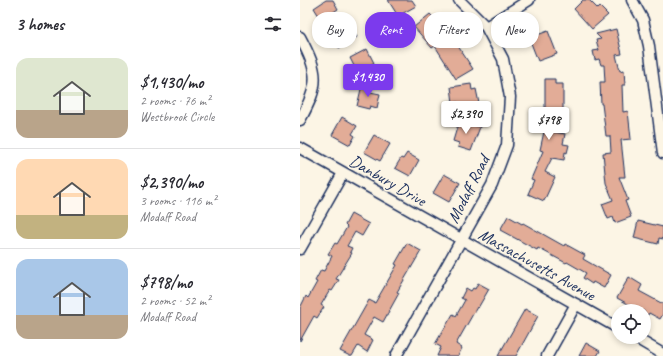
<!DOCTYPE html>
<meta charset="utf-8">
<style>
body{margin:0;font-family:Caveat,sans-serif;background:#f2f2f3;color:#2b2b33;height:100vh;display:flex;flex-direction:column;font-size:15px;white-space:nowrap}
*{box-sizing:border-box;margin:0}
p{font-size:13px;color:#7c7c81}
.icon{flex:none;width:22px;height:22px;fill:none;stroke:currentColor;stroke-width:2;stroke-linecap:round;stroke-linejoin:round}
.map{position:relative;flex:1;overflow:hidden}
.sheet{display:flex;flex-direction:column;background:#fff;width:300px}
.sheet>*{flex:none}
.guide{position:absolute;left:12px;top:12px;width:291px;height:36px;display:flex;gap:8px}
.fabs{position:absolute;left:311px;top:304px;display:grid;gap:8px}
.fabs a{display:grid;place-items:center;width:40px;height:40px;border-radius:50%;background:#fff;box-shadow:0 2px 6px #0003;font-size:20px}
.price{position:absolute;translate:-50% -34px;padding:0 9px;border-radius:4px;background:#fff;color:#222;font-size:13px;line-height:26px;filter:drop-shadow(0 1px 2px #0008)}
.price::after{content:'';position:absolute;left:50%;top:24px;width:12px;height:9px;margin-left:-6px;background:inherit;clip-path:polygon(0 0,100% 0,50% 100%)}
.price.on{background:#7c3aed;color:#fff}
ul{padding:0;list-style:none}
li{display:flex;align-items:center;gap:12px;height:100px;padding:0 16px}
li+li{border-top:1px solid #e1e1e2}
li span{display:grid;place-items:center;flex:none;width:112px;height:80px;border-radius:12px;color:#555}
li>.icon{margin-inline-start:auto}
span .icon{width:48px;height:48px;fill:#fffc;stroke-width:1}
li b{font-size:17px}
h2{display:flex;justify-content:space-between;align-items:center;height:48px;padding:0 16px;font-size:17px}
.chip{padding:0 14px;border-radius:16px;background:#fff;box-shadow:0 2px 6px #0003;font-size:14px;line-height:36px}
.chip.on{background:#7c3aed;color:#fff}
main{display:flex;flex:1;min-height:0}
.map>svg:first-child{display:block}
</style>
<main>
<section class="sheet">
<h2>3 homes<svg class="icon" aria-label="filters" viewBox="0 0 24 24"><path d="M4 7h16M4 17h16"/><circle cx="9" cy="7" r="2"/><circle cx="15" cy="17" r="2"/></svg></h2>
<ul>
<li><span style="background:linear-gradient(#dfe7d0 65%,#b9a48a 0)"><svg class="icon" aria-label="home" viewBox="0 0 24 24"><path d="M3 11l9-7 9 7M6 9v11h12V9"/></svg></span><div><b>$1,430/mo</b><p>2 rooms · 76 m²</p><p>Westbrook Circle</p></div></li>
<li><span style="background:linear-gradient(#ffd9b3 70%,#c2b280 0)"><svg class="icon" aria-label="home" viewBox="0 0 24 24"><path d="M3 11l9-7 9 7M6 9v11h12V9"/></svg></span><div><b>$2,390/mo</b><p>3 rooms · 116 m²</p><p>Modaff Road</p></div></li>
<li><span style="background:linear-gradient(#a9c7e8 70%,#b9a48a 0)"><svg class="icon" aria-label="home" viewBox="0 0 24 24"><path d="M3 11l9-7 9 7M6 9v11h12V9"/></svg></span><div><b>$798/mo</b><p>2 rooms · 52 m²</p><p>Modaff Road</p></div></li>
</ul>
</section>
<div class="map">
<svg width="363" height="356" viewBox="0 0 363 356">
<rect width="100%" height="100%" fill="#fcf5e5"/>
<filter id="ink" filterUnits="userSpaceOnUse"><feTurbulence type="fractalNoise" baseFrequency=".025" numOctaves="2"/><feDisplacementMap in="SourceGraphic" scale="8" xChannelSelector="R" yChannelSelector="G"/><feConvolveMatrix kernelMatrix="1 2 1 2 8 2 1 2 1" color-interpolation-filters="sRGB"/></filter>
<g filter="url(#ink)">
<path fill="#e2ac97" stroke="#1b2f5e" d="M26,0H33L38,9L32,13L41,27L48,23L57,37L39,48L14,8Z
M88,0H112L116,6L98,16Z
M283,0H289L298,9L300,7L308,15L292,29L274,9Z
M130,14L138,22L135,25L152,45L156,43L173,69L156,79L135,46L132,48L114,27Z
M316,29L322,54L316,55L320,71L324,70L325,85H322L323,112L328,111L331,139L321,140L325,177H319L328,200L325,201L331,217L315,223L313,217L308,219L302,204L313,200L306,183L303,153L311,152L310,136H306L302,104H301L300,82H305L304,65H301L299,59L295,60L293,51L299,50L296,40L301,39L296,34Z
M248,31L257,54L238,61L229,38Z
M67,49L74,63L65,67L68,72L59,76L50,58Z
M245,79H255V84H263V113H258L254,132L265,134L263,144L269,145L267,153L265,152L264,160L252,158L245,172L255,177L244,201L228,194L234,180L231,179L243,151L240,150L248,113H245Z
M171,84L172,90L176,89L181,113L160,116L158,102L153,103L151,87Z
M62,85L71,87L70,92L80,94L77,108L70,106L69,109L57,106Z
M42,117L57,126L52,134L55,136L50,145L32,135Z
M159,121L180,127L171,151L158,147L159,143L153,141Z
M74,135L90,144L80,161L64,152Z
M107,153L119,160L110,176L95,168L101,158L103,159Z
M144,174L160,183L149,202L133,193Z
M51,214L69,224L62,236L55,232L47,246L52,248L50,252L52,253L36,279L39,280L32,291L30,290L21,305L24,307L17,318L14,316L0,341V308L6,296L8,298L17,282L15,281L21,270L24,271L32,256L28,254L35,243L37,244L47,227L45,225Z
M208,216L222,224L223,223L264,246L265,244L285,255L283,259L311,275L304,288L293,282L292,284L283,278L286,273L267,262L266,263L238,248L237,250L200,230Z
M338,221L363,227V239L359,238L358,244L334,238Z
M107,243L121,251L97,292L99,293L83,322L74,317L64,335L73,340L67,352L58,346L52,356H50L40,351L69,300L75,303L97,265L95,264Z
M329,277L342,285L339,291L363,304V314L360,319L349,313L348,315L344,313V311H341L317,298Z
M178,283L189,289L178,308L177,307L156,344L162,348L158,356H137L141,347L135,344L153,314L156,316L165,300L161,298L166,288L171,291L173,288L175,289Z
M225,309L238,316L222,345L216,356H198Z
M286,343L300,351L297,356H279Z"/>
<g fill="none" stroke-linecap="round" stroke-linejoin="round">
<defs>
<path id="minor" d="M159,0L186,27
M332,0L343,20L349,46L363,153
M0,37C19,73 20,84 0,120
M0,148L318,328
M0,249L43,173
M334,337L363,354
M96,356L192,185L207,145L210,97L203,59L186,27L229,0
M247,356L276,304"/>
</defs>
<use href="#minor" stroke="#1b2f5e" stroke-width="13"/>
<use href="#minor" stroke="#fcf5e5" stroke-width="10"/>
</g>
</g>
<g text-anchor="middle" stroke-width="3.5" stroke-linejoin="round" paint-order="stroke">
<g font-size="17" fill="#1b2f5e" stroke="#fcf5e5">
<text transform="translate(88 180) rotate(30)" y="6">Danbury Drive</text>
<text transform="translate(168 189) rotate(-63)" y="6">Modaff Road</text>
<text transform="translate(237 264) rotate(29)" y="6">Massachusetts Avenue</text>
</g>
</g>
</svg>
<div class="fabs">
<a><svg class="icon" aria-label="locate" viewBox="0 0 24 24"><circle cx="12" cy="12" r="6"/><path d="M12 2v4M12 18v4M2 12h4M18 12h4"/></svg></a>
</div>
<b class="price on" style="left:68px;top:98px">$1,430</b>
<b class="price" style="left:166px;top:135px">$2,390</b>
<b class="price" style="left:249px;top:141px">$798</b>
<div class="guide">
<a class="chip">Buy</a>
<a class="chip on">Rent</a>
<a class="chip">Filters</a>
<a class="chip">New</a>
</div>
</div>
</main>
